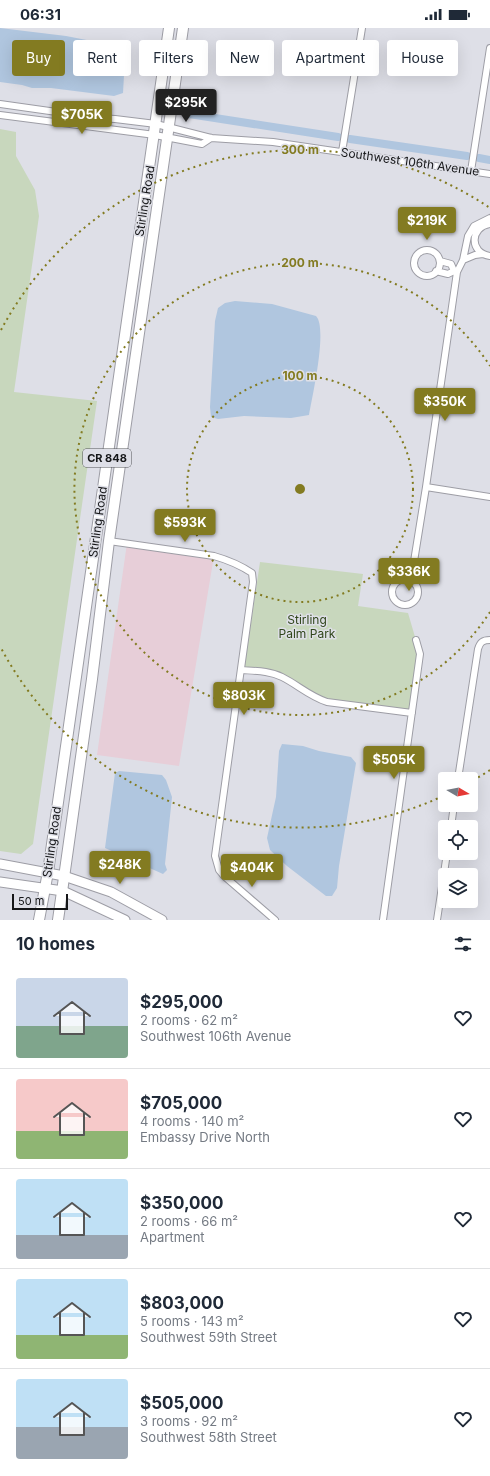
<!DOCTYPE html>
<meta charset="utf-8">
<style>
body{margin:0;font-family:Inter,sans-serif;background:#f6f6f7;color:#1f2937;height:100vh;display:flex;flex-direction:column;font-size:15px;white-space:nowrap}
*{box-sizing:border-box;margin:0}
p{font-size:13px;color:#747a83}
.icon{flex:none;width:22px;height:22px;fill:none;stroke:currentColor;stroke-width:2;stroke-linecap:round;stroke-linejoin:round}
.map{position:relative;height:892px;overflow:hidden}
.sheet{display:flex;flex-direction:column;background:#fff;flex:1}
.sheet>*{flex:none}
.guide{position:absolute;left:12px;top:12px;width:466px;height:36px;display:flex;gap:8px}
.needle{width:26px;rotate:100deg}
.tools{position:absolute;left:438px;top:744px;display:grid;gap:8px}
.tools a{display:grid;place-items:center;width:40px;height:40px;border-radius:4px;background:#fff;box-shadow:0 4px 16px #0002;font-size:20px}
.scale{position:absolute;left:12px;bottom:10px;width:56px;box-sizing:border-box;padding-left:4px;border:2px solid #151618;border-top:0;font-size:11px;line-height:14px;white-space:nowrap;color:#151618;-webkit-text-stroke:3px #dedfe7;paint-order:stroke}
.price{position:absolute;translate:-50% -34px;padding:0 9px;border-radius:4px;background:#837b21;color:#fff;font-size:13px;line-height:26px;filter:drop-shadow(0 1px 2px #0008)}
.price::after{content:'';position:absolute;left:50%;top:24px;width:12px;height:9px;margin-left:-6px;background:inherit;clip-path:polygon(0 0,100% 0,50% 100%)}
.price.current{background:#222;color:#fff}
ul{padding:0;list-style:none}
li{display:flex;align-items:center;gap:12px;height:100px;padding:0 16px}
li+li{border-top:1px solid #e0e1e3}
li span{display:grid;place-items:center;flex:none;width:112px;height:80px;border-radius:4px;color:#555}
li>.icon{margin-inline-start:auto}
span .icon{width:48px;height:48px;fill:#fffc;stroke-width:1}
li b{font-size:17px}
h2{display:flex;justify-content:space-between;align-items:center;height:48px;padding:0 16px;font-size:17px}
.pill{padding:0 14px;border-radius:4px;background:#fff;box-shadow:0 4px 16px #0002;font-size:14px;line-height:36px}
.pill.current{background:#837b21;color:#fff}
.status{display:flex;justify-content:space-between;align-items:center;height:28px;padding:0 20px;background:#fff;direction:ltr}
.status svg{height:11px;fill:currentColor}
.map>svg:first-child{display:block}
</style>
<div class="status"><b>06:31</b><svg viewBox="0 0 49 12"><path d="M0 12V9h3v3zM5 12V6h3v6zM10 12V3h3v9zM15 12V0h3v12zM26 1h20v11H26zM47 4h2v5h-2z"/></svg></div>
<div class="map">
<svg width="490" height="892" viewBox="0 0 490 892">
<rect width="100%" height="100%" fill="#dedfe7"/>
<path fill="#e7ced8" d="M127,515L214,528L179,738L97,727Z"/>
<path fill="#c8d7bd" d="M0,101L16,104V128L35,162L39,188L14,364L97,373L33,816L21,826L0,823Z
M260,534L363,546L358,578L408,585L420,626L412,685L321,672L283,649L244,642Z"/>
<path fill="#b0c6df" d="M0,0L66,8L102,15L114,20L122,25L125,30L123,65L114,68L51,60H32L22,57L0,54Z
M235,273L272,276L316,288C328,300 312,369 309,387L291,390L244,388L218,391L211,389L210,379L215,293L218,280L225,275Z
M282,716L303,718L319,723L351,729L356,735L339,838L337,860L332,868H326L287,838L270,822L267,810L276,769L279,723Z
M119,743L162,747L166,752L172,769L165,836L167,842L163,846L105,820L115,745Z"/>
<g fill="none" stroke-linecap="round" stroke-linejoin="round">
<path stroke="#b0c6df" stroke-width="8" d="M189,86L338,109
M350,111L467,128
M479,130L490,132"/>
<defs>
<path id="minor" d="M0,76L99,90L115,91L156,96L211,110L273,114L490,146
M0,87L155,107L202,116L211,110
M342,124L362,0
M471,143L490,20
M490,196C470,199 469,225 490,228
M414 235a13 13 0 1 1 26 0a13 13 0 1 1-26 0Z
M463,232L475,227L483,226
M440,233L451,236L454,243L457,244
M436,243L448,246L454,243
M426,459L490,469
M109,513L214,528C228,532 240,537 252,545L253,554L215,828L219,842L224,848L275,892
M392 564a13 13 0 1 1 26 0a13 13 0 1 1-26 0Z
M411,552L426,459L457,244L463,232L468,208L474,198L490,190
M242,642C256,643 270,643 282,649C298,657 309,668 327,674L412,685
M458,751L478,621C480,614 483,612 490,612
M451,799L454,777
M383,892L420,626L416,612
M437,892L447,825"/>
<path id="secondary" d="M0,836L64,848L111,864L162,892
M0,854L63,863L125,892"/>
<path id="primary" d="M39,892L48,844L169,0
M58,892L92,651L109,513L183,0"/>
</defs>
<use href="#minor" stroke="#9d9da5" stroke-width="8"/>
<use href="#secondary" stroke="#9d9da5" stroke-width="11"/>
<use href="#primary" stroke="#9d9da5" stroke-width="12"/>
<use href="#minor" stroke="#fff" stroke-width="6"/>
<use href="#secondary" stroke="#fff" stroke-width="9"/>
<use href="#primary" stroke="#fff" stroke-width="10"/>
</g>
<g fill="none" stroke="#837b21" stroke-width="2" stroke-dasharray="2 4">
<circle cx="300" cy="461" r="113"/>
<path d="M490 584A226 226 0 1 1 490 338"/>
<path d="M490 742A339 339 0 0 1 472 753M443 768A339 339 0 0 1 1 620M1 302A339 339 0 0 1 490 180"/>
</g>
<g text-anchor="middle" stroke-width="3" stroke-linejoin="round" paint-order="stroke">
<rect fill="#dedfe7" stroke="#515256" stroke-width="1" x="83" y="421" width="48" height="18" rx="3"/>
<g font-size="11" font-weight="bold" fill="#151618">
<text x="107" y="434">CR 848</text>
</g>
<g font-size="12" fill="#151618" stroke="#dedfe7">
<text transform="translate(410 134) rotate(8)" y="4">Southwest 106th Avenue</text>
<text transform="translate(145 173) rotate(-81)" y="4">Stirling Road</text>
<text transform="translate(98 494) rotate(-82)" y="4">Stirling Road</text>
<text transform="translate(52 814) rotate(-82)" y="4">Stirling Road</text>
</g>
<g font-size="12" fill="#30461b" stroke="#dedfe7">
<text x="307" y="596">Stirling<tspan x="307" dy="14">Palm Park</tspan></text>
</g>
</g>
<circle cx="300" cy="461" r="6" fill="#837b21" stroke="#dedfe7" stroke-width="2"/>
<g font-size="12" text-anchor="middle" font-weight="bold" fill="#837b21" stroke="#dedfe7" stroke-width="3" stroke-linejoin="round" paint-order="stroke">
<text x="300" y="126">300 m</text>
<text x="300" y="239">200 m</text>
<text x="300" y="352">100 m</text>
</g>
</svg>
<div class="tools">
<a><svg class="needle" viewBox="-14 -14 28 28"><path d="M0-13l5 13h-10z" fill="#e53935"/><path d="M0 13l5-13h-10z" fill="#747a83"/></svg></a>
<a><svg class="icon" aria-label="locate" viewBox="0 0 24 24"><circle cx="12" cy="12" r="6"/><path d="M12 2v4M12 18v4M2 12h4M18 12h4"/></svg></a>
<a><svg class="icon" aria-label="layers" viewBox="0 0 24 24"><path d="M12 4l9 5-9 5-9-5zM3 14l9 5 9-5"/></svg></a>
</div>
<div class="scale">50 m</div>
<b class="price current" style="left:186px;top:95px">$295K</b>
<b class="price" style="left:82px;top:107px">$705K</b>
<b class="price" style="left:427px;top:213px">$219K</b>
<b class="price" style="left:445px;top:394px">$350K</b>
<b class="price" style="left:185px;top:515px">$593K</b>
<b class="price" style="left:409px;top:564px">$336K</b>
<b class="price" style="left:244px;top:688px">$803K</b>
<b class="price" style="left:394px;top:752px">$505K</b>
<b class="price" style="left:120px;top:857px">$248K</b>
<b class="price" style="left:252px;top:860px">$404K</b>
<div class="guide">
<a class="pill current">Buy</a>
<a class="pill">Rent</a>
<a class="pill">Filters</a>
<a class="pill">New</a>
<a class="pill">Apartment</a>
<a class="pill">House</a>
</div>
</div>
<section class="sheet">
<h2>10 homes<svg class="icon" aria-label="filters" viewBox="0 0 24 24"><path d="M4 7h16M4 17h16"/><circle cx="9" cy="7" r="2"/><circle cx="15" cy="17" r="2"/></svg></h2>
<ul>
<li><span style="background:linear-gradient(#c9d6e8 60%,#7fa58c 0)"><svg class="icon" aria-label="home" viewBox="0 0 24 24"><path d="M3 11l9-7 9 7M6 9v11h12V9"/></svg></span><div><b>$295,000</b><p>2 rooms · 62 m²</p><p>Southwest 106th Avenue</p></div><svg class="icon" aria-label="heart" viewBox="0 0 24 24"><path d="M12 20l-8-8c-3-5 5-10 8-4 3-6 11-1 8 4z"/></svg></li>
<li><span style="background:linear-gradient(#f6c9c9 65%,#8fb573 0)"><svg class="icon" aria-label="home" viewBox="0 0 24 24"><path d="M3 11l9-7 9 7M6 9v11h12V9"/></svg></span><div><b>$705,000</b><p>4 rooms · 140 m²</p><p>Embassy Drive North</p></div><svg class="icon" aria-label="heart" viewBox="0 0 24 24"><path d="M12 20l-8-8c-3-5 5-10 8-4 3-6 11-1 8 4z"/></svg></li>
<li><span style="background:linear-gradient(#bfe0f5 70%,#9aa5b1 0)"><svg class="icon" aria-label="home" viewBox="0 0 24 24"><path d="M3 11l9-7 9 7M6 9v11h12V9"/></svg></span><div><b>$350,000</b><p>2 rooms · 66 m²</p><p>Apartment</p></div><svg class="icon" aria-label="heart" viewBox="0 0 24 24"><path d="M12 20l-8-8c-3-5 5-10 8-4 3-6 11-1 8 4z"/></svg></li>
<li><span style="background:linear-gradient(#bfe0f5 70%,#8fb573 0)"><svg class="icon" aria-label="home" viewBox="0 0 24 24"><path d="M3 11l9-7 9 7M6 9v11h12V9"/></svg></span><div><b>$803,000</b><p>5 rooms · 143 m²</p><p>Southwest 59th Street</p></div><svg class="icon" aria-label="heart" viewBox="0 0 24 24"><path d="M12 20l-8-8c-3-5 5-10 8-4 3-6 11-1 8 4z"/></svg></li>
<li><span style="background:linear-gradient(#bfe0f5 60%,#9aa5b1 0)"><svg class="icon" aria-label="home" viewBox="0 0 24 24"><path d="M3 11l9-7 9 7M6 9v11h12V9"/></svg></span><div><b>$505,000</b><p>3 rooms · 92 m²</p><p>Southwest 58th Street</p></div><svg class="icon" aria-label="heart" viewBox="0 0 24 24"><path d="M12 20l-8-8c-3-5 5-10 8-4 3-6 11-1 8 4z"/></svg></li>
</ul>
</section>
